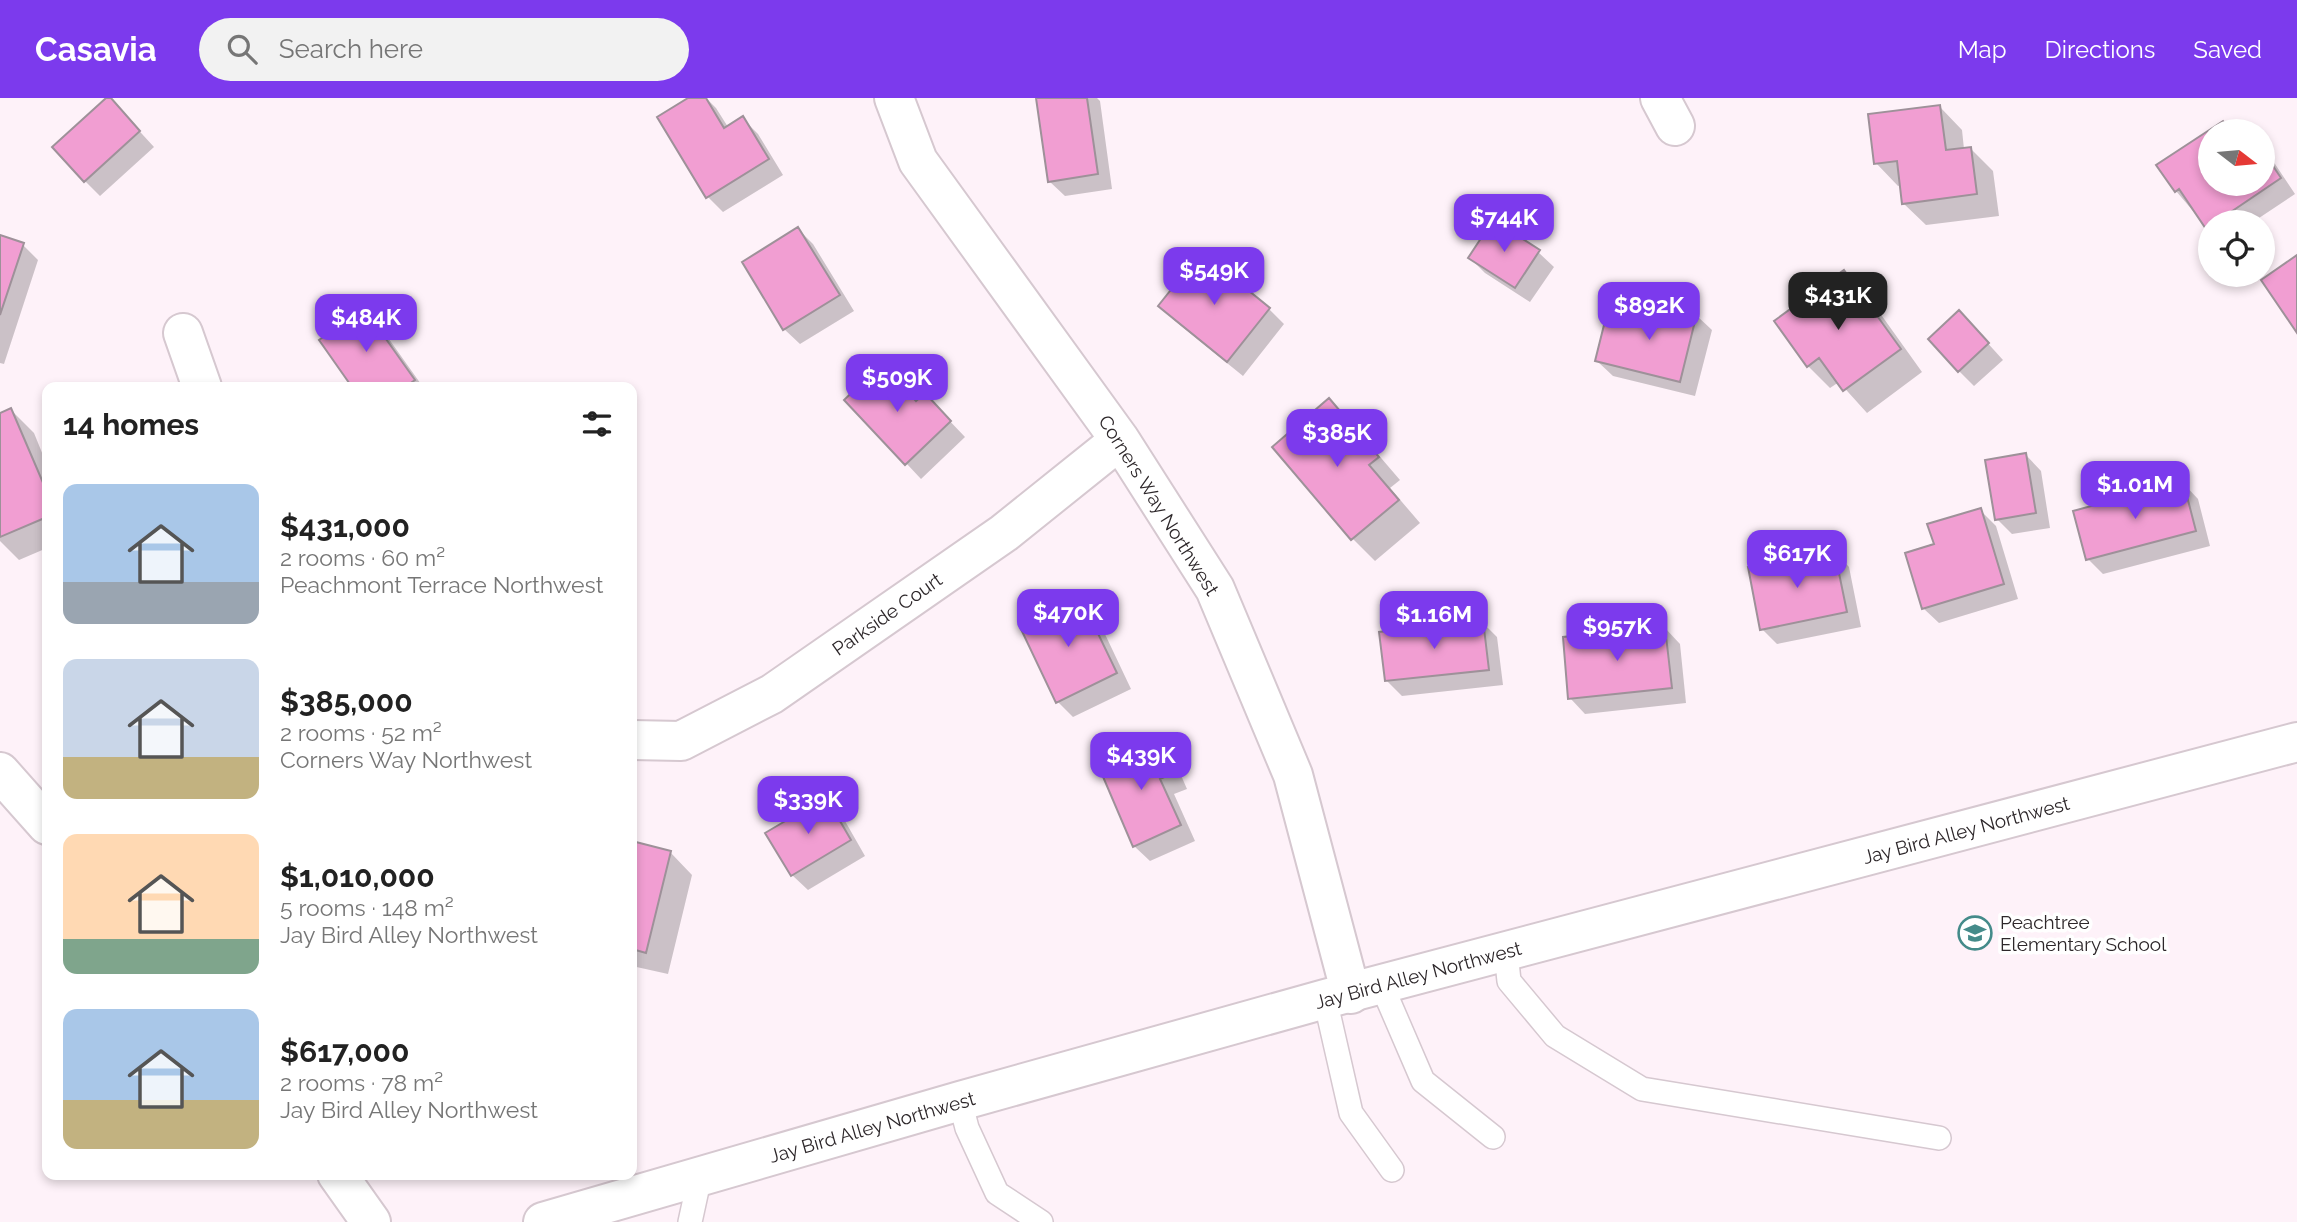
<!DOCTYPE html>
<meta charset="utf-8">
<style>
body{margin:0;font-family:Raleway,sans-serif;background:#f2f2f2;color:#222;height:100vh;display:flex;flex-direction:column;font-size:26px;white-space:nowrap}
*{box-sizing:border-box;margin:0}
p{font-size:23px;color:#767676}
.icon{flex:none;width:38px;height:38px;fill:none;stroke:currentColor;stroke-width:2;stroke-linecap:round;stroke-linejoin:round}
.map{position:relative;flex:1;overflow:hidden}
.details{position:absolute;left:42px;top:284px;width:595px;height:798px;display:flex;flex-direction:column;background:#fff;border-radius:14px;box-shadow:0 4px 10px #0003}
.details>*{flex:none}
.needle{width:46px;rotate:106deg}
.fabs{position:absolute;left:2198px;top:21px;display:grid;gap:14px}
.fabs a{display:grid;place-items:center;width:77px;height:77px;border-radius:50%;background:#fff;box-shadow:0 4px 10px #0003;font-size:35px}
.price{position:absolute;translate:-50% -60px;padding:0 16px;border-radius:14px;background:#7c3aed;color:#fff;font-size:23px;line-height:46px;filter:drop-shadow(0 2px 4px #0008)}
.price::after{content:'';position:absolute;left:50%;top:42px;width:21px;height:16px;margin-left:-10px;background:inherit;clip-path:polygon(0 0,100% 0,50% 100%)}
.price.current{background:#222;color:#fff}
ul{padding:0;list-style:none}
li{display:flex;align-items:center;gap:21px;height:175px;padding:0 21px}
li span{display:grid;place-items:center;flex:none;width:196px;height:140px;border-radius:14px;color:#555}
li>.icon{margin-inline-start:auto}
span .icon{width:84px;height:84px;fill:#fffc;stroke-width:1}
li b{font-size:30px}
h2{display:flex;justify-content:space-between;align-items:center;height:84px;padding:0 21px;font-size:30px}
header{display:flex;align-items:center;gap:42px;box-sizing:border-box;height:98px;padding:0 35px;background:#7c3aed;color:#fff}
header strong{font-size:33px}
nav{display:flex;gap:38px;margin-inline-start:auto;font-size:24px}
.search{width:490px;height:63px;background:#f2f2f2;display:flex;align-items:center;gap:18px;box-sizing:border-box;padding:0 24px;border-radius:38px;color:#767676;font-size:26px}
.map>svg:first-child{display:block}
</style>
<header>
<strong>Casavia</strong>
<div class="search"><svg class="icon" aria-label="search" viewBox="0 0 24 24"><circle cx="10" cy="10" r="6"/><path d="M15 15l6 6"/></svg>Search here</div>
<nav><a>Map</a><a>Directions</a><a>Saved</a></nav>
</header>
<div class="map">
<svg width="2297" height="1124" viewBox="0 0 2297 1124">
<rect width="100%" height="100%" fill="#fef2f9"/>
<path fill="#0003" d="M109,0L154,49L100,98L85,83Z
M691,0H706L716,10L728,29L742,20L758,36L783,77L723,114L708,99L659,20Z
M1037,0H1097L1100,3L1112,91L1065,98L1049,83Z
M1940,9L1962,32L1964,51H1971L1993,73L1999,118L1926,127L1903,105L1901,87L1898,88L1876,65Z
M2223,25L2231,33H2210V86H2263V54L2275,66L2295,96L2253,124H2210V133L2176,93L2158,68Z
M798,131L813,146L854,213L800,246L784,231Z
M0,139L23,147L38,162L4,266L0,265Z
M1538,154L1554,169L1530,204L1485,175L1470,160Z
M1202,157L1269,211L1284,226L1243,278L1175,223L1160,208Z
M1844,174L1867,197L1922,274L1867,315L1839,284L1830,290L1808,268Z
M364,212L379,227L423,289H354Z
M1696,217L1712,232L1695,298L1613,278L1597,263L1652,228Z
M1974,230L2003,262L1974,288L1959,273Z
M925,297L965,339L921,381L906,365L917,305Z
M1329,302L1351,325L1400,382L1390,390L1420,425L1375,463L1353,441L1275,349Z
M11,312L34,335L47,367V450L19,462L0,443V317Z
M2026,357L2041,373L2050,430L2012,436L1997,421Z
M2183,385L2198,401L2210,448L2103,476L2088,461Z
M1980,412L1996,428L2018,501L1939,525L1923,510L1936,447Z
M1834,453L1849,469L1861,529L1777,546L1762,531Z
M1080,500L1095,515L1131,591L1073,619L1058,604Z
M1482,524L1497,539L1503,587L1402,598L1387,583Z
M1665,530L1680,546L1686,605L1585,616L1570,600Z
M1158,643L1173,659L1187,691L1174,696L1195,743L1150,763L1134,748Z
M825,701L841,716L865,758L808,792L792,777Z
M632,745L670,754L692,777L668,876L632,868Z"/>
<path fill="#f19ed2" stroke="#9e9199" stroke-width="2" d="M106,0H111L140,33L84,84L52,49Z
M688,0H706L724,30L743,18L769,61L706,100L657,19Z
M1036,0H1087L1098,76L1048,84Z
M1940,7L1946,52L1971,49L1977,96L1902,106L1897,63L1874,66L1868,16Z
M2223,23L2230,33H2210V86H2263V53L2281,80L2216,124H2210V128L2206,131L2179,91L2175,94L2156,67Z
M1493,122L1540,152L1515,190L1468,160Z
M798,129L840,197L783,232L742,164Z
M0,137L24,145L0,217Z
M1201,154L1270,210L1227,264L1158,208Z
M2297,157V235L2261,182Z
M1844,172L1901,251L1843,293L1819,260L1807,269L1774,223Z
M1656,205L1697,215L1680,284L1595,263L1607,215L1651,226Z
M364,210L415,282L405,289H352L319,242Z
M1959,212L1989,245L1958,274L1928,241Z
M882,266L916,303L925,295L951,323L905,367L844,302Z
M1329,300L1379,359L1369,367L1399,402L1351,442L1272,349Z
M11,310L47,394V419L0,439V315Z
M2026,355L2036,415L1995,422L1985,362Z
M2183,383L2196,433L2086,462L2073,413Z
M1981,410L2004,486L1922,511L1905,455L1934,446L1927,426Z
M1834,451L1847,514L1760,532L1748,469Z
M1080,498L1117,575L1056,605L1019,527Z
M1483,522L1489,572L1385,583L1379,534Z
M1665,529L1672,590L1568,601L1563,539Z
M1158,641L1173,675L1160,681L1181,727L1133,749L1098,667Z
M826,699L851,742L791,778L765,735Z
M632,743L671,753L646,855L632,851Z"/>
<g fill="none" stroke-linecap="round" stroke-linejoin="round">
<defs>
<path id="service" d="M1506,855L1509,883L1555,938L1642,991L1939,1040
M1382,888L1423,983L1493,1039
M1325,901L1351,1015L1392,1072
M960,1003L967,1030L997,1095L1041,1124
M690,1124L700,1078"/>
<path id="minor" d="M894,0L918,63L1120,342L1215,491L1293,677L1351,896
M1660,0L1675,28
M183,235L202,289
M632,642L681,643L772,596L1004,435L1120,342"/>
<path id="tertiary" d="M0,674L47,727
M337,1076L371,1124
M543,1124L960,1003L1325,901L2297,644"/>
</defs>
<use href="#service" stroke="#d6c8d0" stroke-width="26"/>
<use href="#minor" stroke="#d6c8d0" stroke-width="42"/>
<use href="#tertiary" stroke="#d6c8d0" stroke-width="42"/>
<use href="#service" stroke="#fff" stroke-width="23"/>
<use href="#minor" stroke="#fff" stroke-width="38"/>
<use href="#tertiary" stroke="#fff" stroke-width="38"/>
</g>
<defs>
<symbol id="school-ring" viewBox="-11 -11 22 22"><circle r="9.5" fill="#fff" stroke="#448b8a" stroke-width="1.5"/><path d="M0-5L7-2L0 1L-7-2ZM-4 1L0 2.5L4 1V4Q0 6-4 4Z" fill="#448b8a"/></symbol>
</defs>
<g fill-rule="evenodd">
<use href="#school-ring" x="1956" y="816" width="38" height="38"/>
</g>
<g text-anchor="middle" stroke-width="7" stroke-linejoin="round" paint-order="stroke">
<g font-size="19" fill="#2d272a" stroke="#fff">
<text transform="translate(1159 407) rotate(58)" y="7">Corners Way Northwest</text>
<text transform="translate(887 516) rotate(-35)" y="7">Parkside Court</text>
<text transform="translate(1966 732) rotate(-15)" y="7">Jay Bird Alley Northwest</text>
<text transform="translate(1418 877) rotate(-15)" y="7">Jay Bird Alley Northwest</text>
<text transform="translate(872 1029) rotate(-16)" y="7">Jay Bird Alley Northwest</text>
</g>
<g font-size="19" fill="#2d272a" stroke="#fff" text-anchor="start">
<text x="2000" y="831">Peachtree<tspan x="2000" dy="22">Elementary School</tspan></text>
</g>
</g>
</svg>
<div class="fabs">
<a><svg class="needle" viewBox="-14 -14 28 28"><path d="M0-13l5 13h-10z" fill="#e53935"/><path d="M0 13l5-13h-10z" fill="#767676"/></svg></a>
<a><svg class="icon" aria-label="locate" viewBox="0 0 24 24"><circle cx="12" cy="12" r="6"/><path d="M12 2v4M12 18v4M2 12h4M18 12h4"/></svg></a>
</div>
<b class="price" style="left:1504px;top:156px">$744K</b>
<b class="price" style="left:1214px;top:209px">$549K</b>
<b class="price current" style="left:1838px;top:234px">$431K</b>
<b class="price" style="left:1649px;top:244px">$892K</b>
<b class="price" style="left:366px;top:256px">$484K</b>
<b class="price" style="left:897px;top:316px">$509K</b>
<b class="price" style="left:1337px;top:371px">$385K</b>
<b class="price" style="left:2135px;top:423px">$1.01M</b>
<b class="price" style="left:1797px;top:492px">$617K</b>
<b class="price" style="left:1068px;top:551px">$470K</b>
<b class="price" style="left:1434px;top:553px">$1.16M</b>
<b class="price" style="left:1617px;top:565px">$957K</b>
<b class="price" style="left:1141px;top:694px">$439K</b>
<b class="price" style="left:808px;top:738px">$339K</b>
<section class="details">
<h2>14 homes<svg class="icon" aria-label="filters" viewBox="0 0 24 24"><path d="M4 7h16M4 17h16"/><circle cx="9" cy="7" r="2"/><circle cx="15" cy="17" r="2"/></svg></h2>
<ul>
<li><span style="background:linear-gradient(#a9c7e8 70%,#9aa5b1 0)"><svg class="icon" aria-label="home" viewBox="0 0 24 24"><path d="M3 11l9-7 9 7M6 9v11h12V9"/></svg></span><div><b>$431,000</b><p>2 rooms · 60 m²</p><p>Peachmont Terrace Northwest</p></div></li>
<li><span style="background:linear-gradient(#c9d6e8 70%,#c2b280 0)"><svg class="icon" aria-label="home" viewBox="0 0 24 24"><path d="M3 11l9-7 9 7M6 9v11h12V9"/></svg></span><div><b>$385,000</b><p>2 rooms · 52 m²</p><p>Corners Way Northwest</p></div></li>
<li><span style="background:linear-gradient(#ffd9b3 75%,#7fa58c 0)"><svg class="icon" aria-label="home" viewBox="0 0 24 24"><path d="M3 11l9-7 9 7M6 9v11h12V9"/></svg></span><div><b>$1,010,000</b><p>5 rooms · 148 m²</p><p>Jay Bird Alley Northwest</p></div></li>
<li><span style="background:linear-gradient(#a9c7e8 65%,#c2b280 0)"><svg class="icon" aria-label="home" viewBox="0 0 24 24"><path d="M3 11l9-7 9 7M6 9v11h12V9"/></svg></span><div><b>$617,000</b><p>2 rooms · 78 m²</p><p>Jay Bird Alley Northwest</p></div></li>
</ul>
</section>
</div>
